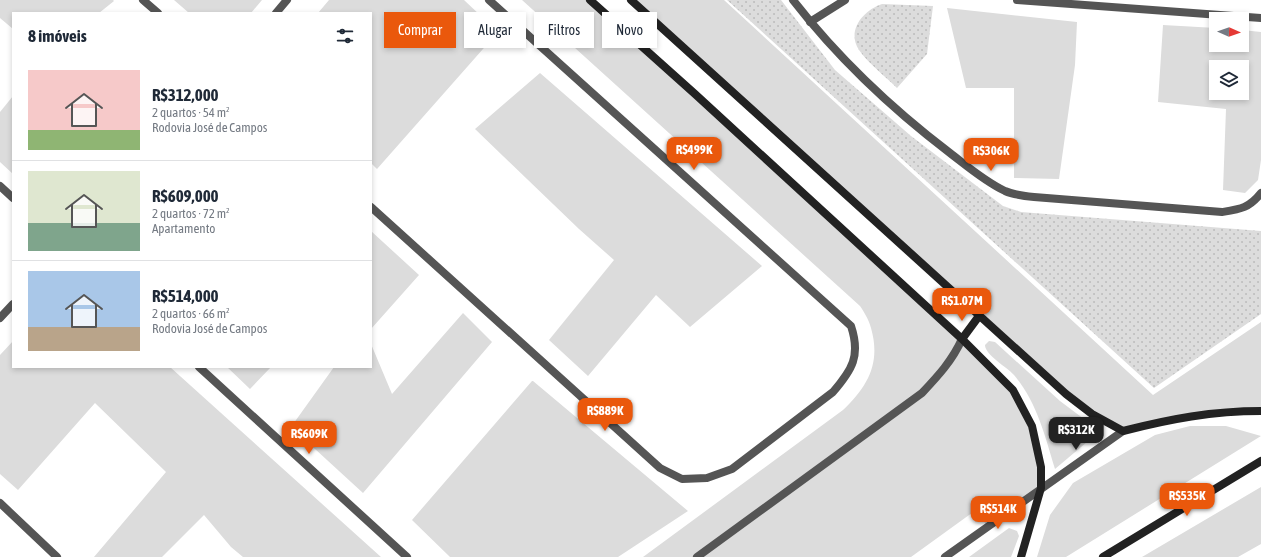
<!DOCTYPE html>
<html lang="pt">
<meta charset="utf-8">
<style>
body{margin:0;font-family:"Asap Condensed",sans-serif;background:#f6f6f7;color:#1f2937;height:100vh;display:flex;flex-direction:column;font-size:15px;white-space:nowrap}
*{box-sizing:border-box;margin:0}
p{font-size:13px;color:#747a83}
.icon{flex:none;width:22px;height:22px;fill:none;stroke:currentColor;stroke-width:2;stroke-linecap:round;stroke-linejoin:round}
.map{position:relative;flex:1;overflow:hidden}
.side{position:absolute;left:12px;top:12px;width:360px;height:356px;display:flex;flex-direction:column;background:#fff;border-radius:0px;box-shadow:0 2px 6px #0003}
.side>*{flex:none}
.hud{position:absolute;left:384px;top:12px;width:380px;height:36px;display:flex;gap:8px}
.needle{width:26px;rotate:92deg}
.fabs{position:absolute;left:1209px;top:12px;display:grid;gap:8px}
.fabs a{display:grid;place-items:center;width:40px;height:40px;border-radius:0px;background:#fff;box-shadow:0 2px 6px #0003;font-size:20px}
.price{position:absolute;translate:-50% -34px;padding:0 9px;border-radius:8px;background:#ea580c;color:#fff;font-size:13px;line-height:26px;filter:drop-shadow(0 1px 2px #0008)}
.price::after{content:'';position:absolute;left:50%;top:24px;width:12px;height:9px;margin-left:-6px;background:inherit;clip-path:polygon(0 0,100% 0,50% 100%)}
.price.current{background:#222;color:#fff}
ul{padding:0;list-style:none}
li{display:flex;align-items:center;gap:12px;height:100px;padding:0 16px}
li+li{border-top:1px solid #e0e1e3}
li span{display:grid;place-items:center;flex:none;width:112px;height:80px;border-radius:0px;color:#555}
li>.icon{margin-inline-start:auto}
span .icon{width:48px;height:48px;fill:#fffc;stroke-width:1}
li b{font-size:17px}
h2{display:flex;justify-content:space-between;align-items:center;height:48px;padding:0 16px;font-size:17px}
.tag{padding:0 14px;border-radius:0px;background:#fff;box-shadow:0 2px 6px #0003;font-size:14px;line-height:36px}
.tag.current{background:#ea580c;color:#fff}
.map>svg:first-child{display:block}
</style>
<div class="map">
<svg width="1261" height="557" viewBox="0 0 1261 557">
<defs>
<pattern id="park-dots" width="8" height="8" patternUnits="userSpaceOnUse"><rect width="8" height="8" fill="#dcdcdc"/><path d="M2 2h.1M6 6h.1" fill="none" stroke="#bbb" stroke-width="1.8" stroke-linecap="round"/></pattern>
</defs>
<rect width="100%" height="100%" fill="#fff"/>
<path fill="#dcdcdc" fill-rule="evenodd" d="M0,0H113L114,1L99,13H13V29L0,18Z
M174,0H262L251,13H189Z
M329,0H464L498,32L377,169L371,163V13H318Z
M522,0H589L1013,390L1032,426L1041,488L987,526L976,510L911,557H643L843,410C868,386 881,363 871,328C869,320 864,312 860,306Z
M631,0H724L1153,395L1261,322V411L1215,413L1123,431L1092,414Z
M947,8L1077,22L1075,65L1059,179L1014,178V88H966Z
M1163,25L1216,28V45H1242V30L1261,32V160L1258,180L1245,193L1223,190L1226,109L1158,102ZM1216,67H1242V93H1216Z
M540,73L762,266L690,327L656,295L588,376L549,340L614,260L579,229L475,129Z
M13,96V174L0,162V112Z
M371,231L419,275L371,329Z
M463,313L492,342L363,493L291,427L334,367H371V344L392,394Z
M13,341V367H170L381,557H243L231,547L204,515L162,557H94L166,472L95,403L18,490L0,474V355Z
M989,341L995,342L1060,401L1100,431L1055,469C1045,436 1037,402 1014,375C1007,367 985,355 985,345Z
M227,367H271L250,389Z
M532,381H533L688,511L618,557H450L412,520Z
M1190,426H1226L1261,436L1066,557H1037L1050,515L1073,483L1155,435Z
M1261,487V544L1238,557H1142Z
M1009,528L1017,531L1019,536L1011,557H969Z"/>
<path fill="url(#park-dots)" d="M727,0H781L835,70L911,136L1003,206L1021,212L1261,231V314L1154,388Z
M882,4L933,6L927,54L897,88C885,76 869,64 859,50C846,30 864,10 882,4Z"/>
<g fill="none" stroke-linecap="round" stroke-linejoin="round">
<path stroke="#555" stroke-width="8" d="M143,0L158,13
M793,0C838,58 891,108 950,153C967,166 984,181 1005,191C1014,195 1024,196 1034,197L1222,212C1241,209 1249,208 1261,193
M1017,0L1261,18
M276,13L287,0
M810,22L845,0
M0,186L13,198
M371,207L660,468L682,479L707,478L732,469L833,392C852,370 861,356 851,326L489,0
M0,318L13,304
M199,367L407,557
M0,503L57,557
M697,557L922,393C938,376 952,361 962,339
M945,557L1123,431"/>
<path stroke="#222" stroke-width="8" d="M590,0L695,94L962,339L1013,390L1032,426L1041,467V488L1021,557
M631,0L1066,394L1092,414L1123,431C1170,419 1212,411 1261,411
M962,339L979,316
M1103,557L1261,461"/>
</g>
</svg>
<div class="fabs">
<a><svg class="needle" viewBox="-14 -14 28 28"><path d="M0-13l5 13h-10z" fill="#e53935"/><path d="M0 13l5-13h-10z" fill="#747a83"/></svg></a>
<a><svg class="icon" aria-label="layers" viewBox="0 0 24 24"><path d="M12 4l9 5-9 5-9-5zM3 14l9 5 9-5"/></svg></a>
</div>
<b class="price" style="left:694px;top:171px">R$499K</b>
<b class="price" style="left:991px;top:172px">R$306K</b>
<b class="price" style="left:962px;top:322px">R$1.07M</b>
<b class="price" style="left:605px;top:432px">R$889K</b>
<b class="price current" style="left:1076px;top:451px">R$312K</b>
<b class="price" style="left:309px;top:455px">R$609K</b>
<b class="price" style="left:1187px;top:517px">R$535K</b>
<b class="price" style="left:998px;top:530px">R$514K</b>
<div class="hud">
<a class="tag current">Comprar</a>
<a class="tag">Alugar</a>
<a class="tag">Filtros</a>
<a class="tag">Novo</a>
</div>
<section class="side">
<h2>8 imóveis<svg class="icon" aria-label="filters" viewBox="0 0 24 24"><path d="M4 7h16M4 17h16"/><circle cx="9" cy="7" r="2"/><circle cx="15" cy="17" r="2"/></svg></h2>
<ul>
<li><span style="background:linear-gradient(#f6c9c9 75%,#8fb573 0)"><svg class="icon" aria-label="home" viewBox="0 0 24 24"><path d="M3 11l9-7 9 7M6 9v11h12V9"/></svg></span><div><b>R$312,000</b><p>2 quartos · 54 m²</p><p>Rodovia José de Campos</p></div></li>
<li><span style="background:linear-gradient(#dfe7d0 65%,#7fa58c 0)"><svg class="icon" aria-label="home" viewBox="0 0 24 24"><path d="M3 11l9-7 9 7M6 9v11h12V9"/></svg></span><div><b>R$609,000</b><p>2 quartos · 72 m²</p><p>Apartamento</p></div></li>
<li><span style="background:linear-gradient(#a9c7e8 70%,#b9a48a 0)"><svg class="icon" aria-label="home" viewBox="0 0 24 24"><path d="M3 11l9-7 9 7M6 9v11h12V9"/></svg></span><div><b>R$514,000</b><p>2 quartos · 66 m²</p><p>Rodovia José de Campos</p></div></li>
</ul>
</section>
</div>
